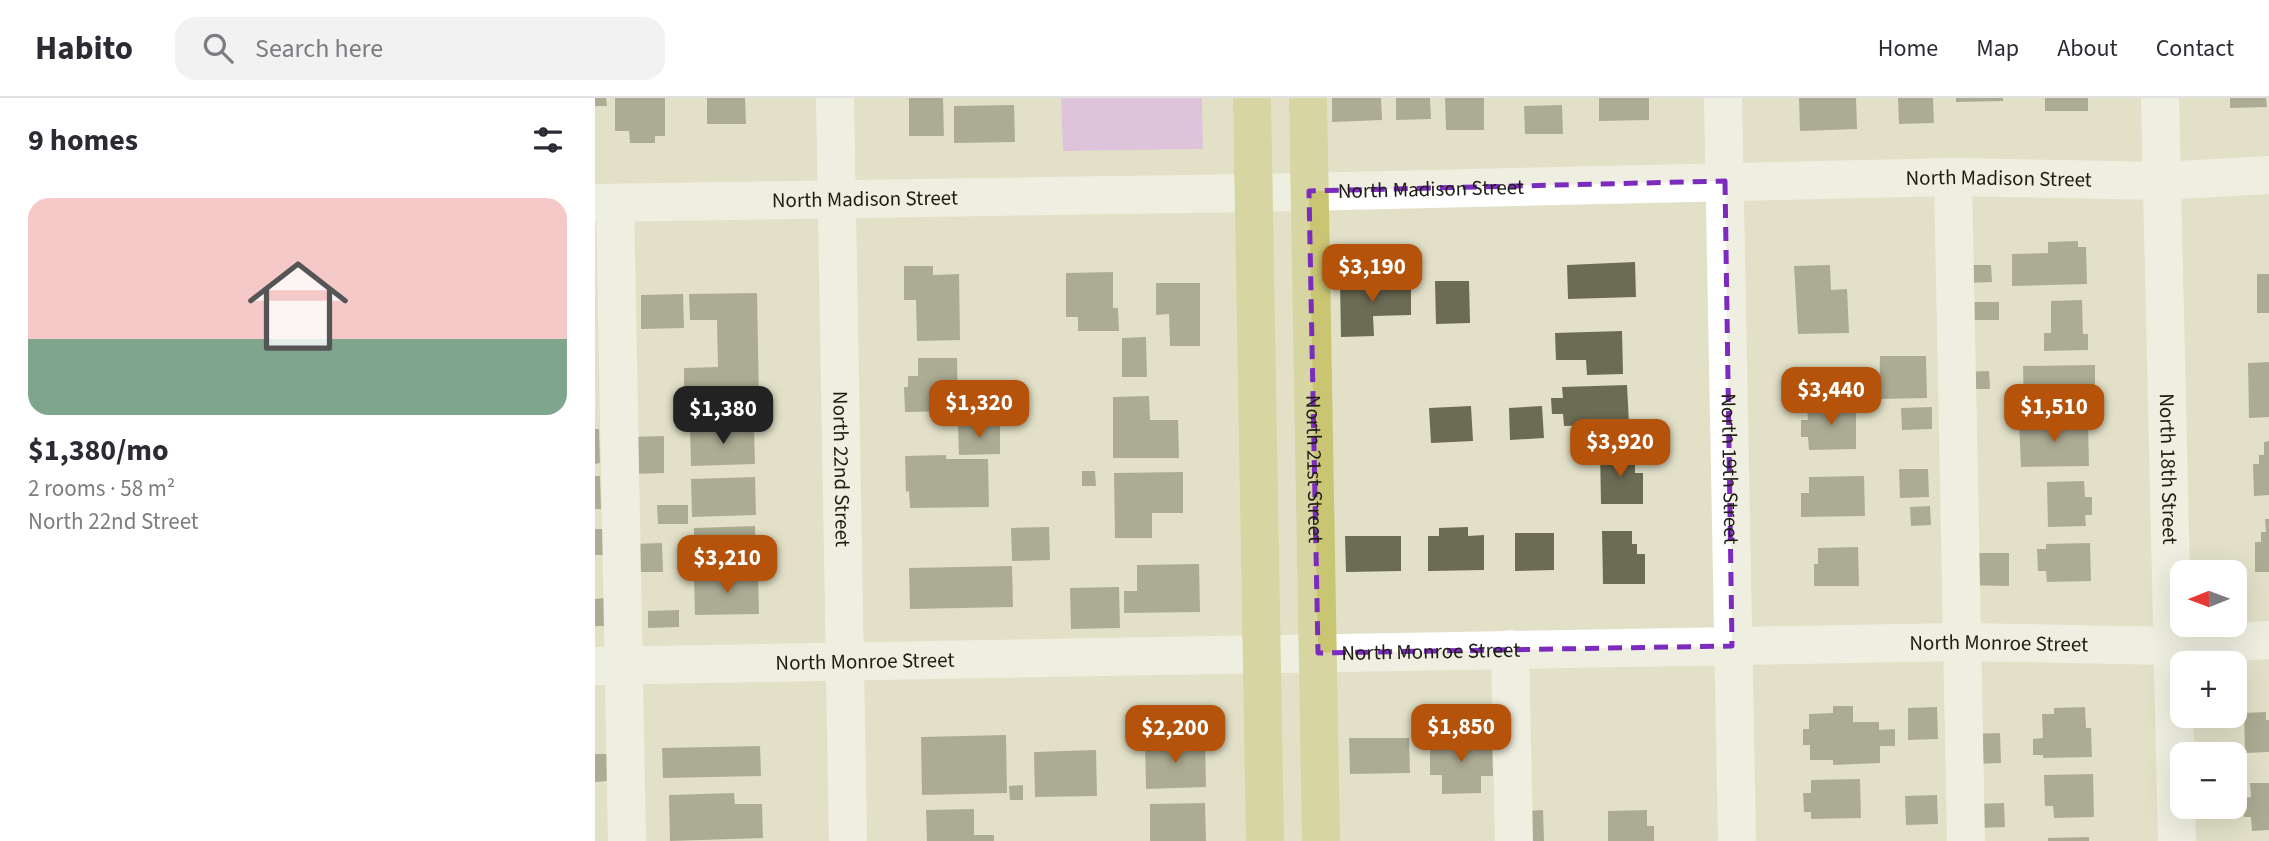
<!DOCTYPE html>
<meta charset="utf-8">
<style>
body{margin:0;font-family:"Source Sans 3",sans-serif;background:#f2f2f3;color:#2b2b33;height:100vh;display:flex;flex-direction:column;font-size:26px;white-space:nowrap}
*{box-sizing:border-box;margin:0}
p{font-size:23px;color:#7c7c81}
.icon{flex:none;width:38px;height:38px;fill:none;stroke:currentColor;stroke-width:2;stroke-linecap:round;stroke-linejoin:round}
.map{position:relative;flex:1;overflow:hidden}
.sheet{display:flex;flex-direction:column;background:#fff;width:595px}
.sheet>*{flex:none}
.needle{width:46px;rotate:269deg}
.buttons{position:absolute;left:1575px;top:462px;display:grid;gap:14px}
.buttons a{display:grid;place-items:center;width:77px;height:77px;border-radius:14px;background:#fff;box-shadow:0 7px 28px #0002;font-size:35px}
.price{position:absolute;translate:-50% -60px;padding:0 16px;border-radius:14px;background:#b45309;color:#fff;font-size:23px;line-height:46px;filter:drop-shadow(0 2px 4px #0008)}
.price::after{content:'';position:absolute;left:50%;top:42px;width:21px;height:16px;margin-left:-10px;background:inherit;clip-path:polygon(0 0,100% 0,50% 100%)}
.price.active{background:#222;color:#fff}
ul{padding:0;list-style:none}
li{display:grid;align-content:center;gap:14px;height:371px;padding:0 28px}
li+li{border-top:2px solid #e1e1e2}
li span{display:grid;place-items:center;height:217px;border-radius:21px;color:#555}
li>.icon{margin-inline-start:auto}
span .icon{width:126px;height:126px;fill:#fffc;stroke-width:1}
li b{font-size:30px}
h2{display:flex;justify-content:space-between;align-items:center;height:84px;padding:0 28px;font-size:30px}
header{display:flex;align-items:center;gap:42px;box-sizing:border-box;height:98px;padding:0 35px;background:#fff;border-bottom:2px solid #e1e1e2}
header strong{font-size:33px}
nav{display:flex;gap:38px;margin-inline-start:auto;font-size:24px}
.search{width:490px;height:63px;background:#f2f2f3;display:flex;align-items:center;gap:18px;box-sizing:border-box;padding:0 24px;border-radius:21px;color:#7c7c81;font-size:26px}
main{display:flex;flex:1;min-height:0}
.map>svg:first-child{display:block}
</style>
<header>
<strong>Habito</strong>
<div class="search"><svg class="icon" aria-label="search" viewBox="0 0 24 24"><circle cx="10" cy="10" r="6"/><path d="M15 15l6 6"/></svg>Search here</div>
<nav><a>Home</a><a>Map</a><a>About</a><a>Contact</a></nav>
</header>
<main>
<section class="sheet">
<h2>9 homes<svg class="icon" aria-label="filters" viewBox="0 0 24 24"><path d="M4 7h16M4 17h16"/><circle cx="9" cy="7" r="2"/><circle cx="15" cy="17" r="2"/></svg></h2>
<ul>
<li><span style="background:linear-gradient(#f6c9c9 65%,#7fa58c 0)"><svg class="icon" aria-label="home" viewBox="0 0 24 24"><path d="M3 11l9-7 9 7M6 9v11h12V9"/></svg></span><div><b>$1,380/mo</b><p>2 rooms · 58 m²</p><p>North 22nd Street</p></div></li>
</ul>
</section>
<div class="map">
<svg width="1674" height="743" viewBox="0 0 1674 743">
<rect width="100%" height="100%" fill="#e2e1c8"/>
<path fill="#d7a1ef" d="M466,0H607L608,51L468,53Z"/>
<path fill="#6c6b54" d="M0,0H11L12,8H0Z
M20,0H70V38H60V45H35L34,33H20Z
M112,0H150L151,26H112Z
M314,0H348L349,38H314Z
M737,0H786L787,22L737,24Z
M801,0H835L836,21L801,22Z
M850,0H889V32H851Z
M1004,0H1054V22L1004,23Z
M1204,0H1261L1262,31L1205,33Z
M1303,0H1338L1339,25L1304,26Z
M1361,0H1408V3L1361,4Z
M1450,0H1493V13H1450Z
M1635,0H1671L1672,9L1635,10Z
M419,7L420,44L359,45V8Z
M967,7L968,36H930L929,8Z
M1483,143V149H1491L1492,186L1417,188V156L1453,155V144Z
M1040,164L1041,199L973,201L972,167Z
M1235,167L1236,192L1252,191L1254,235L1203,236L1199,168Z
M1368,167H1396L1397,184L1368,185Z
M309,168H338V177L364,176L365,242L322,243L321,202H309Z
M518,174V210H523L524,233H483V219H471V175Z
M1662,176H1674V215H1662Z
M745,183H816V217L778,218L779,238L746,239Z
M840,183H874L875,225L841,226Z
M561,185H605V248H575L574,216L561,217Z
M162,195L164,302L89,304V270L123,269L122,222H95L94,196Z
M88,196L89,230L46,231V197Z
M1487,202L1488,236H1493V252L1449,253V235H1456V203Z
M1373,204H1404V222H1374Z
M1027,233L1028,276L992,277L991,262H961L960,235Z
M551,239L552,279H527V240Z
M1285,258H1331L1332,300L1284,301Z
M323,260H362L363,313L310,314L309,289H313V278H323Z
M1674,264V319L1654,320L1653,265Z
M1500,267V309L1429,310L1428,268Z
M1394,273L1395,291H1370V274Z
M1032,287L1034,326L969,328L968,316H957L956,300H968L967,289Z
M554,298L555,322H583L584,360H518V299Z
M1261,307V351L1214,352L1213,339H1206V322H1213L1212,308Z
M876,308L878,343L836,345L834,310Z
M947,308L949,340L915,342L914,310Z
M1337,309V331L1307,332L1306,310Z
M1493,324L1494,368L1426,369L1424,325Z
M405,327V356L364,357L363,328Z
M159,328L160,366L96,368L95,330Z
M0,331H4L5,365L0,366Z
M69,338V375L35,376L34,339Z
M1674,343V397L1659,398L1658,366H1664V357H1669V344Z
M1005,352H1035V366H1040V375H1048V406H1006Z
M351,357V361H393L394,409L315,410L314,393L311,394L310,358Z
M1304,371H1333L1334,399L1305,400Z
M487,373H500L501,388H487Z
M588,374V415H557V440H520L519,375Z
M0,378H5L6,411H0Z
M1269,378L1270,418L1206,419V395H1214V379Z
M160,379L161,417L97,419L96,381Z
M1489,383L1490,399H1497V417H1490L1491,428L1453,429L1452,384Z
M62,407H93V426H63Z
M1335,408L1336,427L1316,428L1315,409Z
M1670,421H1674V474H1660V444H1666V434H1671Z
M160,428L161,467L99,468V430Z
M454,429L455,462L417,463L416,430Z
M873,429V438L889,437V472L833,473V438H844V430Z
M0,431H8V457H0Z
M1007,433H1037V446H1042V456H1050V486H1008Z
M920,435H959V472L920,473Z
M750,438H806V473L751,474Z
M67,445L68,474H38L37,446Z
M1495,445L1496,483L1452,484L1451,473H1443L1442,451H1451V446Z
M1263,449L1264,488H1219V466H1223V450Z
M1370,455H1414V488L1369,487Z
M604,466L605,514L529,515V493H542V467Z
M417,468L418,509L315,511L314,470Z
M163,477L164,516L100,517L99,479Z
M524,489L525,530L476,531L475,490Z
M9,500V528H0V501Z
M84,512V529L53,530V513Z
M1238,608H1258V624H1284V632L1300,631V648H1285V665L1238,667V662H1215V647H1208V631H1214V616L1238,615Z
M1342,609L1343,641L1313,642V610Z
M1490,609L1491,630H1496L1497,659L1448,660V657H1438V641L1448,640L1447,616H1459V610Z
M1671,614V622H1674V654L1650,655L1649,615Z
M1405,635L1406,665L1378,666L1377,636Z
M411,637L412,695L327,697L326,639Z
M754,640H814L815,675L755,676Z
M835,642H897L898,678H886V695L847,696V677H835Z
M610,643L611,689L551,691L550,644Z
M165,648L166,678L68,680L67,650Z
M501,652L502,698L440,699L439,654Z
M0,656H12V683L0,684Z
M1498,676L1499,719L1459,720L1458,708H1450L1449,677Z
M1265,681L1266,720L1216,721V714H1209L1208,695H1216V682Z
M1655,685H1674V732L1657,733L1656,719H1649L1648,700L1656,699Z
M428,687V702H415L414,688Z
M139,695L140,706H167L168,740L75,743L74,697Z
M1342,697L1343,726L1311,727L1310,698Z
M610,705L611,743H555V706Z
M1409,705L1410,729L1380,730L1379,706Z
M379,711V737H399V743H332L331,712Z
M948,712L949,743H930L929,713Z
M1052,712V728H1059V743H1013V713Z
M1494,739V743H1453V740Z"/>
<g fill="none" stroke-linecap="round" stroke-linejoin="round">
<g stroke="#fff" stroke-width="38">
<path id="s1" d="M240,0L253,743"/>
<path id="s2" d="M1128,0L1142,743"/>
<path id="s3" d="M1565,0L1582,743"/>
<path d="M1358,79L1371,743"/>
<path id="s4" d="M0,105L659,95L1358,79L1567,83L1674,77"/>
<path d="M20,105L32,743"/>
<path d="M915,551L919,743"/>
<path id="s5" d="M0,568L1367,544L1578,548L1674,542"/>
</g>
<g stroke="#cac573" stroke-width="38">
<path d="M657,0L670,743"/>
<path id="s6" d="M713,0L726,743"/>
</g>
</g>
<path d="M0 0H1674V743H0ZM1130,83L1137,548L723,555L714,93Z" fill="#e2e1c8" fill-opacity=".55" fill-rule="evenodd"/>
<path fill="none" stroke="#7b2cbf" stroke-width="5" stroke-dasharray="14 9" stroke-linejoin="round" d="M1130,83L1137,548L723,555L714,93Z"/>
<g text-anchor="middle" stroke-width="5" stroke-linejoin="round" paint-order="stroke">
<g font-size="21" fill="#1e1e14" stroke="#fff">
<text dy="7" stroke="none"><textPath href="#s4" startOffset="1404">North Madison Street</textPath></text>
<text dy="7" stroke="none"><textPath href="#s4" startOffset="836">North Madison Street</textPath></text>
<text dy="7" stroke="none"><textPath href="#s4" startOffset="270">North Madison Street</textPath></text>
<text dy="7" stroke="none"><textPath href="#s3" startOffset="371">North 18th Street</textPath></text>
<text dy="7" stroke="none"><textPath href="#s1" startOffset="371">North 22nd Street</textPath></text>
<text dy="7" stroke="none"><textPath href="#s6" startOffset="371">North 21st Street</textPath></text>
<text dy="7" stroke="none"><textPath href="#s2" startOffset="371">North 19th Street</textPath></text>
<text dy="7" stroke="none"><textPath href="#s5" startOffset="1404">North Monroe Street</textPath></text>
<text dy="7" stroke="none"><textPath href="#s5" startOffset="836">North Monroe Street</textPath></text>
<text dy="7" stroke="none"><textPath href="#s5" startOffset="270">North Monroe Street</textPath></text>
</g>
</g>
</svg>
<div class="buttons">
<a><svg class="needle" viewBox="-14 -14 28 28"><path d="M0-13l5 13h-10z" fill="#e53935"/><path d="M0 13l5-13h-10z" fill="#7c7c81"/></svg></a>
<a>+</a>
<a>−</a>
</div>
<b class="price" style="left:777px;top:206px">$3,190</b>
<b class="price" style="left:1236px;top:329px">$3,440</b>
<b class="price" style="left:384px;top:342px">$1,320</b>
<b class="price" style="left:1459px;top:346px">$1,510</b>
<b class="price active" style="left:128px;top:348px">$1,380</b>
<b class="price" style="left:1025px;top:381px">$3,920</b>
<b class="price" style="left:132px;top:497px">$3,210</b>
<b class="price" style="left:866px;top:666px">$1,850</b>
<b class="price" style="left:580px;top:667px">$2,200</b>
</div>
</main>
